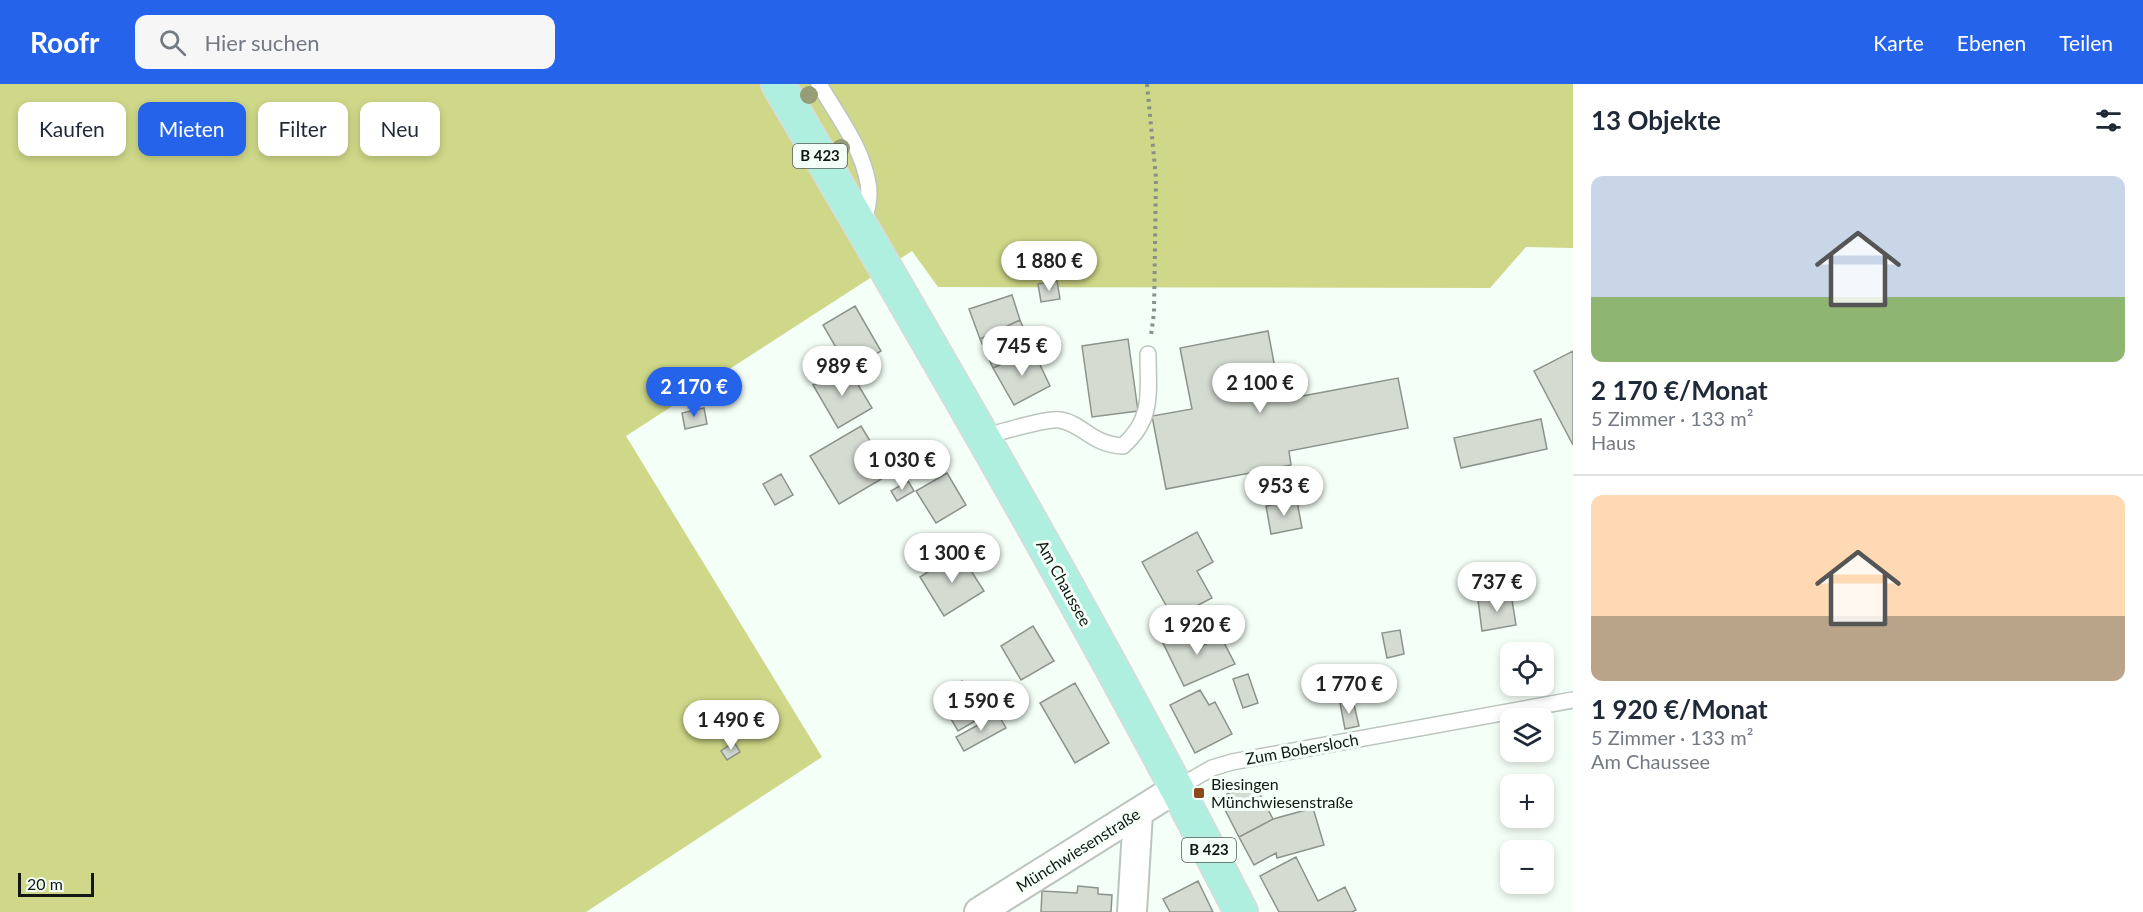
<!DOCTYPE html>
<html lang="de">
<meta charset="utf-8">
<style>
body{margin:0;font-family:Lato,sans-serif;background:#f6f6f7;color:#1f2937;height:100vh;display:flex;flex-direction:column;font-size:22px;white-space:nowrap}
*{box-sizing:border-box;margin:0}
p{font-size:20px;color:#747a83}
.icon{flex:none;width:33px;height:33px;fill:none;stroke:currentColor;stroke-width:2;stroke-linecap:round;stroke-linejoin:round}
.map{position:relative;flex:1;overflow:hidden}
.sheet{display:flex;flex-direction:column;background:#fff;width:570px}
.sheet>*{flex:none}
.guide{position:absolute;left:18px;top:18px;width:570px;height:54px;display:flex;gap:12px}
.controls{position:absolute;left:1500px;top:558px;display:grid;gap:12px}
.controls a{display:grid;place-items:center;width:54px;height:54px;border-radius:12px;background:#fff;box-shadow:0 3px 9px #0003;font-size:30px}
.scale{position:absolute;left:18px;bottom:15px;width:76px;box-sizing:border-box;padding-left:6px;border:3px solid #131714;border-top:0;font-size:16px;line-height:21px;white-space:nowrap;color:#131714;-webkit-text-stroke:4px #f4fff7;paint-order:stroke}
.price{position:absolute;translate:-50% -51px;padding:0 14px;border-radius:21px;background:#fff;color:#222;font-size:20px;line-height:39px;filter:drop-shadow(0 2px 3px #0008)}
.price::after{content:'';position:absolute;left:50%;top:36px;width:18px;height:14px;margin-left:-9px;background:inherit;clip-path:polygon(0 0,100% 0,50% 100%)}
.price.on{background:#2563eb;color:#fff}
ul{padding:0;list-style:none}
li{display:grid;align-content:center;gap:12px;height:318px;padding:0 18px}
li+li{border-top:2px solid #e0e1e3}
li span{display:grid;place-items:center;height:186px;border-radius:12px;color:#555}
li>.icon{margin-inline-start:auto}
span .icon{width:108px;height:108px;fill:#fffc;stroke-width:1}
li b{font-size:26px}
h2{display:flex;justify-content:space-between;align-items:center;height:72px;padding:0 18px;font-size:26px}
.pill{padding:0 21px;border-radius:12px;background:#fff;box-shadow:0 3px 9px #0003;font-size:21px;line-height:54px}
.pill.on{background:#2563eb;color:#fff}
header{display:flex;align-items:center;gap:36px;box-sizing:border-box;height:84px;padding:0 30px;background:#2563eb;color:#fff}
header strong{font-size:28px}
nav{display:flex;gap:33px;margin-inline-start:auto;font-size:21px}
.search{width:420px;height:54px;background:#f6f6f7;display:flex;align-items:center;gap:15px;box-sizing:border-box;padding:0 21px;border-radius:12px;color:#747a83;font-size:22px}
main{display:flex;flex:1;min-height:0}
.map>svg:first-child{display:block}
</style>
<header>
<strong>Roofr</strong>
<div class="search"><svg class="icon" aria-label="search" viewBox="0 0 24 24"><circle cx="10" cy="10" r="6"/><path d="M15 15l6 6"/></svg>Hier suchen</div>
<nav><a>Karte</a><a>Ebenen</a><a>Teilen</a></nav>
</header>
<main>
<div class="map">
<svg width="1573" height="828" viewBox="0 0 1573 828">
<rect width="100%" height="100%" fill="#f4fff7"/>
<path fill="#cfd888" d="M0,0H1573V164L1526,163L1490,204L938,203L912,167L626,352L822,673L586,828H0Z"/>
<path fill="#d4dbd1" stroke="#8d938a" stroke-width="1.5" d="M1057,197L1060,215L1041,218L1038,200Z
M1012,211L1020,236L980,255L969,225Z
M855,222L881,267L849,286L823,241Z
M1020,236L1033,266L993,284L980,255Z
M1268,247L1281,316L1398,294L1408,344L1289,367L1291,381L1166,405L1152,332L1192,325L1180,264Z
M1128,255L1138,327L1092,333L1082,262Z
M1033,266L1050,302L1014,321L993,284Z
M1573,267V361L1534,287Z
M847,282L872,324L838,344L813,301Z
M704,324L707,340L685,345L682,329Z
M1541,335L1547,365L1461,384L1454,354Z
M861,342L890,390L839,420L810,372Z
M947,389L966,421L936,439L916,407Z
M781,390L793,411L775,421L763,400Z
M908,397L914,407L897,417L891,407Z
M1297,417L1302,444L1271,450L1266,422Z
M1197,448L1213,478L1197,487L1212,514L1173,534L1142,478Z
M959,468L984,507L944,532L920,493Z
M1511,510L1516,541L1482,547L1478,516Z
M1033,542L1054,577L1021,596L1001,562Z
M1190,543L1200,563L1221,553L1235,580L1184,602L1162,557Z
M1400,546L1404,570L1387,574L1382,549Z
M1248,590L1258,619L1243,624L1233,595Z
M962,597L971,614L983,607L994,626L958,647L937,611Z
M1075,599L1109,659L1075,679L1040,619Z
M1200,606L1209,621L1215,618L1232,650L1195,669L1170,621Z
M1353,616L1359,642L1345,645L1340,619Z
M998,630L1006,644L964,667L956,653Z
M734,658L740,668L727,676L721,667Z
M1253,697L1273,735L1239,753L1219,714Z
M1313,724L1324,761L1277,774L1276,769L1254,781L1239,753L1273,735Z
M1296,773L1318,817L1345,803L1356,826L1352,828H1279L1260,792Z
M1198,797L1213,828H1170L1163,815Z
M1078,802L1098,804V810L1112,811L1111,828H1041L1042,807L1077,809Z"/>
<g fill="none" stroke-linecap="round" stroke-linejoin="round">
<defs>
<path id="service" d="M819,0C837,31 862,63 868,99C871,113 867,127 863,140
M982,353C998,349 1046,334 1060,336C1084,340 1090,360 1123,362C1154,334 1148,309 1148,270
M1177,704L1212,684L1232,678L1573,616"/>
<path id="minor" d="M979,828L1177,704
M1132,828L1138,729"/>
<path id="primary" d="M778,0C938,273 1097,546 1241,828"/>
</defs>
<use href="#service" stroke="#bbc5be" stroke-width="18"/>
<use href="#minor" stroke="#bbc5be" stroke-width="32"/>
<use href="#primary" stroke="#d9dad9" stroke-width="36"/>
<path stroke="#88908a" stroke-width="4" stroke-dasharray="3 4.5" stroke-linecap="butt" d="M1147,0L1156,94L1154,229L1151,251"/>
<use href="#service" stroke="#fff" stroke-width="15"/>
<use href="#minor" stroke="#fff" stroke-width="28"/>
<use href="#primary" stroke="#afefdf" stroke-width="33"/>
</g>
<g fill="#969d77">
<circle cx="809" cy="11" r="9"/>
<circle cx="841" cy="64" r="9"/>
</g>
<rect fill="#8c4919" stroke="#f4fff7" stroke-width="2" x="1193" y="703" width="12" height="12" rx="3"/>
<g text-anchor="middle" stroke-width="6" stroke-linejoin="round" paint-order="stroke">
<g fill="#f4fff7" stroke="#565d58" stroke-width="1.5">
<rect x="793" y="60" width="54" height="24" rx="4.5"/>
<rect x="1182" y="754" width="54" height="24" rx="4.5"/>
</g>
<g font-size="15" font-weight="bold" fill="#131714">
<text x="820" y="77">B 423</text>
<text x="1209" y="771">B 423</text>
</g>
<g font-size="16" fill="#131714" stroke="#f4fff7">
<text transform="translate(1064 499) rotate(61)" y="6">Am Chaussee</text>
<text transform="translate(1302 665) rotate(-10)" y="6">Zum Bobersloch</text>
<text transform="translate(1078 766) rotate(-32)" y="6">Münchwiesenstraße</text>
</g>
<g font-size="16" fill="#131714" stroke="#f4fff7" text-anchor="start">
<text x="1211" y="706">Biesingen<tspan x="1211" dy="18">Münchwiesenstraße</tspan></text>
</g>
</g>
</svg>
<div class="controls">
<a><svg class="icon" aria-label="locate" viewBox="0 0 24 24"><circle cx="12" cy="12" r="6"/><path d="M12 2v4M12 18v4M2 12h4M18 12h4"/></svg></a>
<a><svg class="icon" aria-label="layers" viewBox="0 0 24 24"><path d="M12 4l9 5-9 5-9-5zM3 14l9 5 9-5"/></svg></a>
<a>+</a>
<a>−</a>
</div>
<div class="scale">20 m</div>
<b class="price" style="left:1049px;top:208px">1 880 €</b>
<b class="price" style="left:1022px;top:293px">745 €</b>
<b class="price" style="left:842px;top:313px">989 €</b>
<b class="price" style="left:1260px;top:330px">2 100 €</b>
<b class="price on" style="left:694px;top:334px">2 170 €</b>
<b class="price" style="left:902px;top:407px">1 030 €</b>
<b class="price" style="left:1284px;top:433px">953 €</b>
<b class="price" style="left:952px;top:500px">1 300 €</b>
<b class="price" style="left:1497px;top:529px">737 €</b>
<b class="price" style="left:1197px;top:572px">1 920 €</b>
<b class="price" style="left:1349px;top:631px">1 770 €</b>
<b class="price" style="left:981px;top:648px">1 590 €</b>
<b class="price" style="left:731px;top:667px">1 490 €</b>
<div class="guide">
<a class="pill">Kaufen</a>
<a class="pill on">Mieten</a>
<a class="pill">Filter</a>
<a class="pill">Neu</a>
</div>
</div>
<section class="sheet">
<h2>13 Objekte<svg class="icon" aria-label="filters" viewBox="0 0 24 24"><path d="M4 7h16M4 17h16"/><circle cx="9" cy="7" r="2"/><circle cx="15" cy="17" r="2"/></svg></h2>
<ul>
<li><span style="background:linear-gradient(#c9d6e8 65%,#8fb573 0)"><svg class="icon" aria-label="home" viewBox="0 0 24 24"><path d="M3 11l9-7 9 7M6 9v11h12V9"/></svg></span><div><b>2 170 €/Monat</b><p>5 Zimmer · 133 m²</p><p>Haus</p></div></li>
<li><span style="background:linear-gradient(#ffd9b3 65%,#b9a48a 0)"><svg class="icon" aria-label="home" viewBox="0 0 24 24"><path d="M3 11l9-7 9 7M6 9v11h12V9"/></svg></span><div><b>1 920 €/Monat</b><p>5 Zimmer · 133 m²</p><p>Am Chaussee</p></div></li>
</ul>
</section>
</main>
